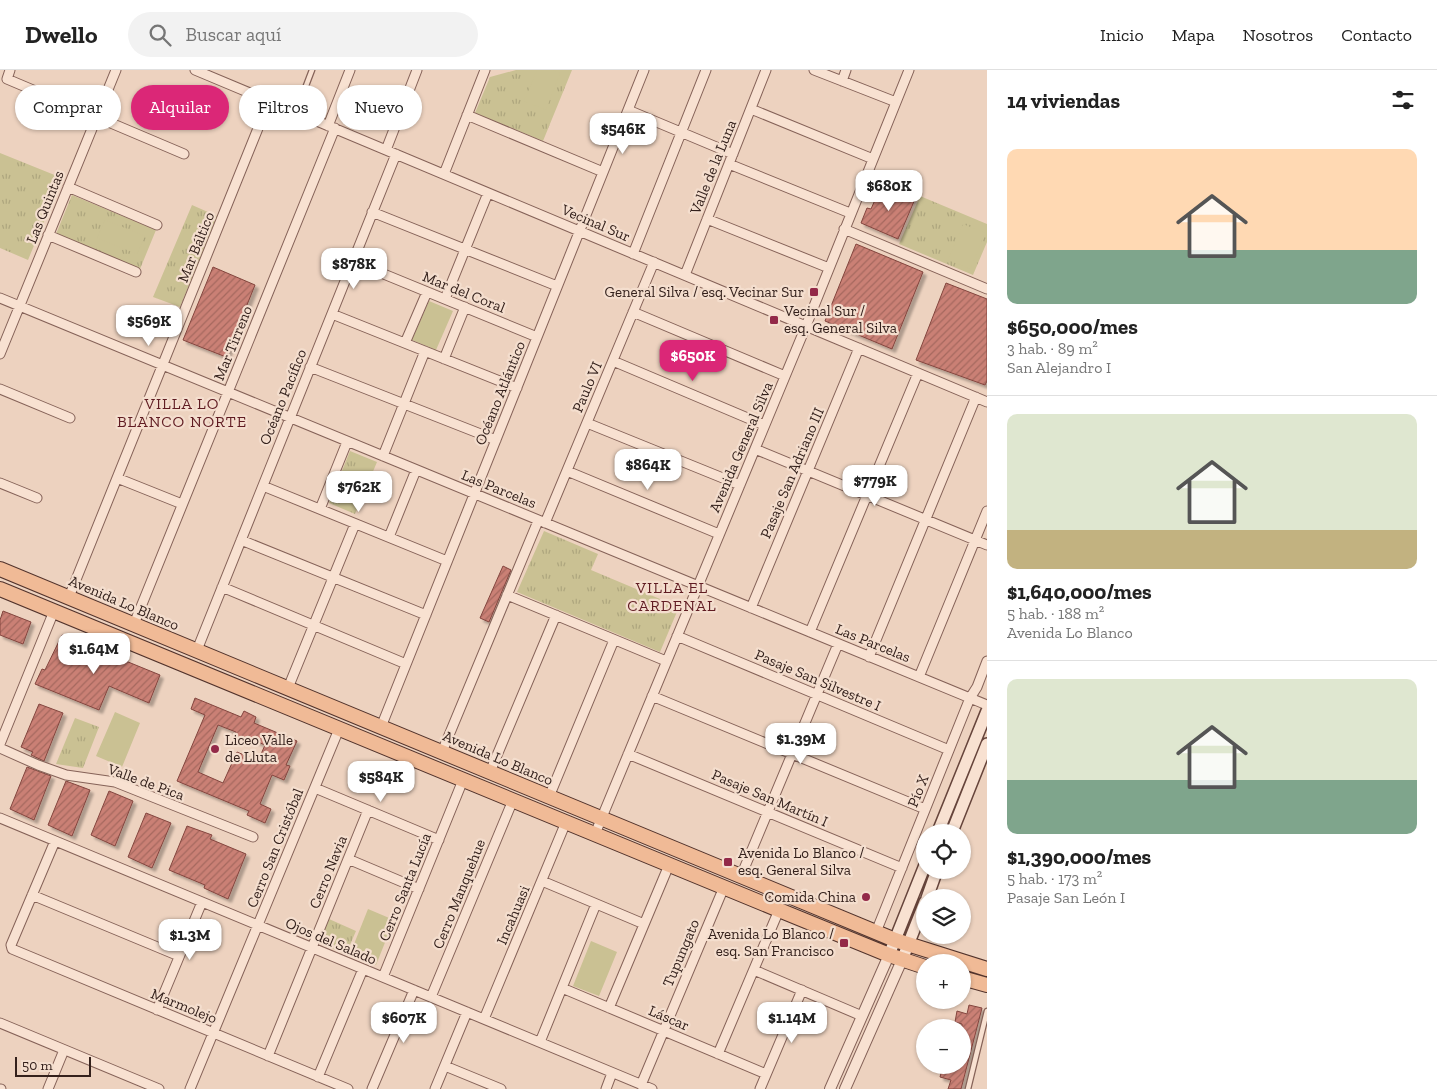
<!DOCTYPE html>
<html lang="es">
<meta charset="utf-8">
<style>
body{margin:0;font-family:"Zilla Slab",serif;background:#f2f2f2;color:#222;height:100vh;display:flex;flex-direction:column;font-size:19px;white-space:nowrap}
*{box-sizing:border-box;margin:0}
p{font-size:16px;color:#767676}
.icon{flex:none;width:28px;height:28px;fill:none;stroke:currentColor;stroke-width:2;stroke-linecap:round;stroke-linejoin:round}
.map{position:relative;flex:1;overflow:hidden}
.panel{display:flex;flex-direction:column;background:#fff;width:450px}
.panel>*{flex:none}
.banner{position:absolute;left:15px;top:15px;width:475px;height:45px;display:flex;gap:10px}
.fabs{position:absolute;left:916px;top:754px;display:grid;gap:10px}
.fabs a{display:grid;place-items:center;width:55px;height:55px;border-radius:50%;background:#fff;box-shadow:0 1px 4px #0004;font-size:25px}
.scale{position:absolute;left:15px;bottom:12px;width:76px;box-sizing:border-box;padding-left:5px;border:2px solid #34211c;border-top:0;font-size:14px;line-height:18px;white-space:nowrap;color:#34211c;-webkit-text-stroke:4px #f4dece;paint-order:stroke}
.price{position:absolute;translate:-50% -42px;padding:0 11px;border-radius:10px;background:#fff;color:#222;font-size:16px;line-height:32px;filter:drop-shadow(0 1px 2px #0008)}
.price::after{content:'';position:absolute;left:50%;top:30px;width:15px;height:11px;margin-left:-8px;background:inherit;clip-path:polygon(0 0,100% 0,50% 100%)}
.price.active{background:#db2777;color:#fff}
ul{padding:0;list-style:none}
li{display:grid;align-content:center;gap:10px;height:265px;padding:0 20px}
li+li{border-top:1px solid #e0e0e0}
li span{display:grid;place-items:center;height:155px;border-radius:10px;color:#555}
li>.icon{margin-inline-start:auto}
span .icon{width:90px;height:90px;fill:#fffc;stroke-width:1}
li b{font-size:21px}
h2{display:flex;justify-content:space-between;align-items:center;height:60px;padding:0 20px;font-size:21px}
.chip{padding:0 18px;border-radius:22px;background:#fff;box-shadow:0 1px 4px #0004;font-size:18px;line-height:45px}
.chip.active{background:#db2777;color:#fff}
header{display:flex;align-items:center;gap:30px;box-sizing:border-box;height:70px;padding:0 25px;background:#fff;border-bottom:1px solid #e0e0e0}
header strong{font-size:24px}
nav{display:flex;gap:28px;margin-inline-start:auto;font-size:18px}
.search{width:350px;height:45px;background:#f2f2f2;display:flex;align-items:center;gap:12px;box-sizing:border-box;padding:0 18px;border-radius:28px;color:#767676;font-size:19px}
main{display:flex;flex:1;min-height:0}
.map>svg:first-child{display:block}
</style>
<header>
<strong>Dwello</strong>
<div class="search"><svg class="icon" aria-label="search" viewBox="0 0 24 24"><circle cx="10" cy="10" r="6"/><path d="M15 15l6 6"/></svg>Buscar aquí</div>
<nav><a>Inicio</a><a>Mapa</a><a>Nosotros</a><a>Contacto</a></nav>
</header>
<main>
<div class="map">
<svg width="987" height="1019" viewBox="0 0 987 1019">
<defs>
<pattern id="grass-tufts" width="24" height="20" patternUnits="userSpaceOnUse" patternTransform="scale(1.25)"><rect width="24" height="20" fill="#cac193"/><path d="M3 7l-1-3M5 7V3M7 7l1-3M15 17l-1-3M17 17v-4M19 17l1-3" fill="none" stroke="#aea67e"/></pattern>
<pattern id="building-hatch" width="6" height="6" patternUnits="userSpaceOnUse" patternTransform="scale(1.25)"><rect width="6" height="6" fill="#ca8075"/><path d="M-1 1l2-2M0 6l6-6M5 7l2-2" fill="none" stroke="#a5685f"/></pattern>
<filter id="shadow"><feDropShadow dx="3.5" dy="3.5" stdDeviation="1" flood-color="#0004"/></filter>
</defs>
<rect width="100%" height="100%" fill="#edd2bf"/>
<path fill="url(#grass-tufts)" d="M516,0H572L543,71L475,43L490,7Z
M0,83L62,108L28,190L0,178Z
M72,125L156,160L140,199L56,164Z
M920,126L987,154V172L973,205L899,174Z
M192,135L217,146L180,237L153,227Z
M350,381L377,392L355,444L329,433Z
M544,461L598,484L591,500L679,537L660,582L517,522Z
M75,648L99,657L83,698L56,694Z
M329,849L356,861L346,884L319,873Z"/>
<path fill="#cac193" d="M537,0H553L560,3L546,40L524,31Z
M105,150L145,166L137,184L97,168Z
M963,154L985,163L970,199L948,190Z
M429,231L453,241L436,280L412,270Z
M115,642L140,653L122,697L96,686Z
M368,839L394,850L376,895L350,884Z
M591,871L617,882L599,926L573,916Z"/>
<path fill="url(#building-hatch)" stroke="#83453e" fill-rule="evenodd" filter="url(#shadow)" d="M882,114L915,129L898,169L861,153L867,138L871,139Z
M856,174L923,202L892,279L825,251Z
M213,197L255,215L226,287L183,270Z
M946,213L987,229V311L985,315L916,290Z
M503,496L511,500L489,552L480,548Z
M3,541L31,552L23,574L0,565V550Z
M62,565L160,605L149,633L109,616L99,640L35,614L42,599L45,600Z
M195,628L241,647L244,641L256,647L254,653L297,671L286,695L290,696L284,710L272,705L260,734L271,739L265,753L247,745L249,741L177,711L205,645L191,639ZM218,655L236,662L234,667L244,672L246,667L265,675L258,691L237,682L223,713L198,702Z
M39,634L63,643L44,691L31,685L33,682L21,677Z
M27,697L51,706L34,750L10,739Z
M66,711L90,720L72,766L48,755Z
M109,721L133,731L115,776L91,765Z
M146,743L171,753L152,798L128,787Z
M187,756L212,765L210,769L246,784L228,829L204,818L205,815L169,800Z
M969,935L982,938L961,1019H948L951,1010L940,1007L943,996L953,999L954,995H962V954L955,952L957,941L967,944Z"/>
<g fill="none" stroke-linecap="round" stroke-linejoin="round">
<defs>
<path id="service" d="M296,42L312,0
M968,1019L987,941"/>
<path id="minor" d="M10,0L7,9L184,84
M195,0L987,332
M814,0L896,32
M842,11L846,0
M751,39L873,89
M628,40L733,84
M467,45L603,102
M328,56L350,0
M386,80L417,0
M729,94L850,143
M444,104L485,0
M68,117L157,155
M372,142L557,216
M707,149L829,198
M844,159L987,219
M48,165L136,202
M633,184L706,0
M352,191L537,267
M685,205L766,0
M0,228L987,635
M445,229L488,123
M633,242L785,306
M332,244L517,318
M405,273L427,222
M0,284L116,0
M444,289L465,237
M613,291L764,355
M310,297L496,370
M0,319L70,348
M587,353L740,415
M755,379L987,475
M383,386L425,281
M567,401L719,464
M117,408L182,434
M0,413L37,428
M263,416L447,491
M320,439L347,372
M545,453L654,192
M389,467L416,400
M241,470L426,545
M222,517L406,594
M507,525L666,591
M69,527L269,31
M751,538L859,278
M134,554L335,58
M810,562L918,303
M677,566L949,680
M197,580L396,84
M869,587L976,327
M919,607L987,441
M288,618L355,454
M652,626L925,739
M381,657L644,0
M0,674L54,541
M0,678L38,695L66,705L115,712L253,767
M442,682L538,451
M628,684L902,798
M490,702L556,545
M315,718L439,770
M549,727L614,570
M0,748L652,1019
M595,764L806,256L909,0
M55,771L11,875L12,879L348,1019
M348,789L419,819
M741,806L838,574
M542,811L644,854
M32,825L179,886
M876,862L970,628L977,617L987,591
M754,900L862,946
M383,907L463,710
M562,918L766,1004
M431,927L513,730
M609,938L669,795
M157,940L202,832
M484,949L566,752
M0,953L159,1019
M540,972L596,834
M718,984L779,840
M268,986L368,740
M445,996L501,1019
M318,1007L363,899
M641,1015L724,817
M0,1019H1
M48,1019L64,980
M190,1019L339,659
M372,1019L414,920
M435,1019L467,942
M606,1019L612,1003
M760,1019L802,920"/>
<path id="tertiary" d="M830,1019L889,885
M845,1019L902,890"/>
<path id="secondary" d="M938,762L987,641
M952,762L987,674
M927,828L937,800
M889,885L925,795
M902,890L925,832"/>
<path id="primary" d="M0,499L895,870L987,899
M0,519L779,840L889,885L925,897
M962,908L987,915"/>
</defs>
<use href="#service" stroke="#856258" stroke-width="7"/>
<use href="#minor" stroke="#856258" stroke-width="11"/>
<use href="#tertiary" stroke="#856258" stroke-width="12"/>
<use href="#secondary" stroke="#66443b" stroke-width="14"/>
<use href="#primary" stroke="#52332c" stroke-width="16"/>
<use href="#service" stroke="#f8e1d1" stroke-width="4.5"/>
<use href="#minor" stroke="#f8e1d1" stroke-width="9"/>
<use href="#tertiary" stroke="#f8e1d1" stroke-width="10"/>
<use href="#secondary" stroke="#f8e1d1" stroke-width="11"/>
<use href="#primary" stroke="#f0ba96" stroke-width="14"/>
</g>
<g fill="#932948" stroke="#f4dece" stroke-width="2">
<rect x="809" y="217" width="10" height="10" rx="2.5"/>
<rect x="769" y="245" width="10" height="10" rx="2.5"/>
<circle cx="215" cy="679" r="5"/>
<rect x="723" y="787" width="10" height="10" rx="2.5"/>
<circle cx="866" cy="827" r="5"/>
<rect x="839" y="868" width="10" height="10" rx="2.5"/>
</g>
<g text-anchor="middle" stroke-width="4.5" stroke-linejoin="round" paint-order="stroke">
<g font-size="15" fill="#34211c" stroke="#f4dece">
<text transform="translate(713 97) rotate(-68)" y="5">Valle de la Luna</text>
<text transform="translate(45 137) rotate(-68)" y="5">Las Quintas</text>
<text transform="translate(596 153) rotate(23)" y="5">Vecinal Sur</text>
<text transform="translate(196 177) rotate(-68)" y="5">Mar Báltico</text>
<text transform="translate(464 222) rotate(22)" y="5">Mar del Coral</text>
<text transform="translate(233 273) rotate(-68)" y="5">Mar Tirreno</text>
<text transform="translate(587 317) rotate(-67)" y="5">Paulo VI</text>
<text transform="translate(500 323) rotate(-68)" y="5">Océano Atlántico</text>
<text transform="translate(283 327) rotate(-68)" y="5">Océano Pacífico</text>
<text transform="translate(741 377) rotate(-67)" y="5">Avenida General Silva</text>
<text transform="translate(792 403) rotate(-67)" y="5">Pasaje San Adriano III</text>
<text transform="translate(499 419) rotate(22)" y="5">Las Parcelas</text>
<text transform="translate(124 533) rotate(23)" y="5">Avenida Lo Blanco</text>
<text transform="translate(873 573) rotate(22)" y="5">Las Parcelas</text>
<text transform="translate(818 610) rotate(23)" y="5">Pasaje San Silvestre I</text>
<text transform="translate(498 688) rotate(23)" y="5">Avenida Lo Blanco</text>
<text transform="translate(146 712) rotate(20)" y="5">Valle de Pica</text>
<text transform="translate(918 721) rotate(-68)" y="5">Pío X</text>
<text transform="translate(770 728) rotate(23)" y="5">Pasaje San Martín I</text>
<text transform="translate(275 778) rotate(-68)" y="5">Cerro San Cristóbal</text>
<text transform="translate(328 802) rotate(-68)" y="5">Cerro Navia</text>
<text transform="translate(405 817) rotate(-68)" y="5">Cerro Santa Lucía</text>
<text transform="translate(459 824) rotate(-68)" y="5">Cerro Manquehue</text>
<text transform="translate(513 845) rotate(-67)" y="5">Incahuasi</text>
<text transform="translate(331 871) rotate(23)" y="5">Ojos del Salado</text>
<text transform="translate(681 883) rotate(-67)" y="5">Tupungato</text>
<text transform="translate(184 936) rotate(22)" y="5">Marmolejo</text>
<text transform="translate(669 948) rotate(23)" y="5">Láscar</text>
</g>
<g font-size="15" fill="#34211c" stroke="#f4dece" text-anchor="end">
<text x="804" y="227">General Silva / esq. Vecinar Sur</text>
<text x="784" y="246" text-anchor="start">Vecinal Sur /<tspan x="784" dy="17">esq. General Silva</tspan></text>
<text x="225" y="675" text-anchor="start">Liceo Valle<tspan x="225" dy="17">de Lluta</tspan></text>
<text x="738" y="788" text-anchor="start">Avenida Lo Blanco /<tspan x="738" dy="17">esq. General Silva</tspan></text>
<text x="856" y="832">Comida China</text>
<text x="834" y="869">Avenida Lo Blanco /<tspan x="834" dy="17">esq. San Francisco</tspan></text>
</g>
<g font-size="16" letter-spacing="1" fill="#601c22" stroke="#f4dece">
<text x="182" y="339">VILLA LO<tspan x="182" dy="18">BLANCO NORTE</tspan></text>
<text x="672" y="523">VILLA EL<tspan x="672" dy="18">CARDENAL</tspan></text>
</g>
</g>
</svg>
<div class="fabs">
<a><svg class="icon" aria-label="locate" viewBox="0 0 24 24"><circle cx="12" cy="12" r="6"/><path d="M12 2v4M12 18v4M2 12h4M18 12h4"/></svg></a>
<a><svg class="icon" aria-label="layers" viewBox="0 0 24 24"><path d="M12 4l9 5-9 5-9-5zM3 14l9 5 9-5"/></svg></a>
<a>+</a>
<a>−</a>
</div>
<div class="scale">50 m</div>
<b class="price" style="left:623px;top:85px">$546K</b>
<b class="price" style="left:889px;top:142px">$680K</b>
<b class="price" style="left:354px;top:220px">$878K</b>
<b class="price" style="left:149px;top:277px">$569K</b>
<b class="price active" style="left:693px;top:312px">$650K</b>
<b class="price" style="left:648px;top:421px">$864K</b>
<b class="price" style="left:875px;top:437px">$779K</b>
<b class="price" style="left:359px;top:443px">$762K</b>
<b class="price" style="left:94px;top:605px">$1.64M</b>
<b class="price" style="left:801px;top:695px">$1.39M</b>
<b class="price" style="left:381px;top:733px">$584K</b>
<b class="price" style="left:190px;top:891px">$1.3M</b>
<b class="price" style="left:404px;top:974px">$607K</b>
<b class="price" style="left:792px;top:974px">$1.14M</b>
<div class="banner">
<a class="chip">Comprar</a>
<a class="chip active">Alquilar</a>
<a class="chip">Filtros</a>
<a class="chip">Nuevo</a>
</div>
</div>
<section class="panel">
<h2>14 viviendas<svg class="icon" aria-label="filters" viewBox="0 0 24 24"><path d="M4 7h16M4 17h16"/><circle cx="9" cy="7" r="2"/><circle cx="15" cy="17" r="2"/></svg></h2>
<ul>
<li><span style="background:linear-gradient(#ffd9b3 65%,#7fa58c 0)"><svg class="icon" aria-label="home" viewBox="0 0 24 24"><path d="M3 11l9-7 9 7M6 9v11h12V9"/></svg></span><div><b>$650,000/mes</b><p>3 hab. · 89 m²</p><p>San Alejandro I</p></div></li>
<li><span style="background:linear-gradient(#dfe7d0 75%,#c2b280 0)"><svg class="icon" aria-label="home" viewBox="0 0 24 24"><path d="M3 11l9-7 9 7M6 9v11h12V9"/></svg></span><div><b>$1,640,000/mes</b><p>5 hab. · 188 m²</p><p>Avenida Lo Blanco</p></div></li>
<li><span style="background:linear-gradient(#dfe7d0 65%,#7fa58c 0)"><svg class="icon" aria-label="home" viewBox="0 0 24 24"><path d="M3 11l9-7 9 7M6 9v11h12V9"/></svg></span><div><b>$1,390,000/mes</b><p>5 hab. · 173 m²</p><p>Pasaje San León I</p></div></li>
</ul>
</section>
</main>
